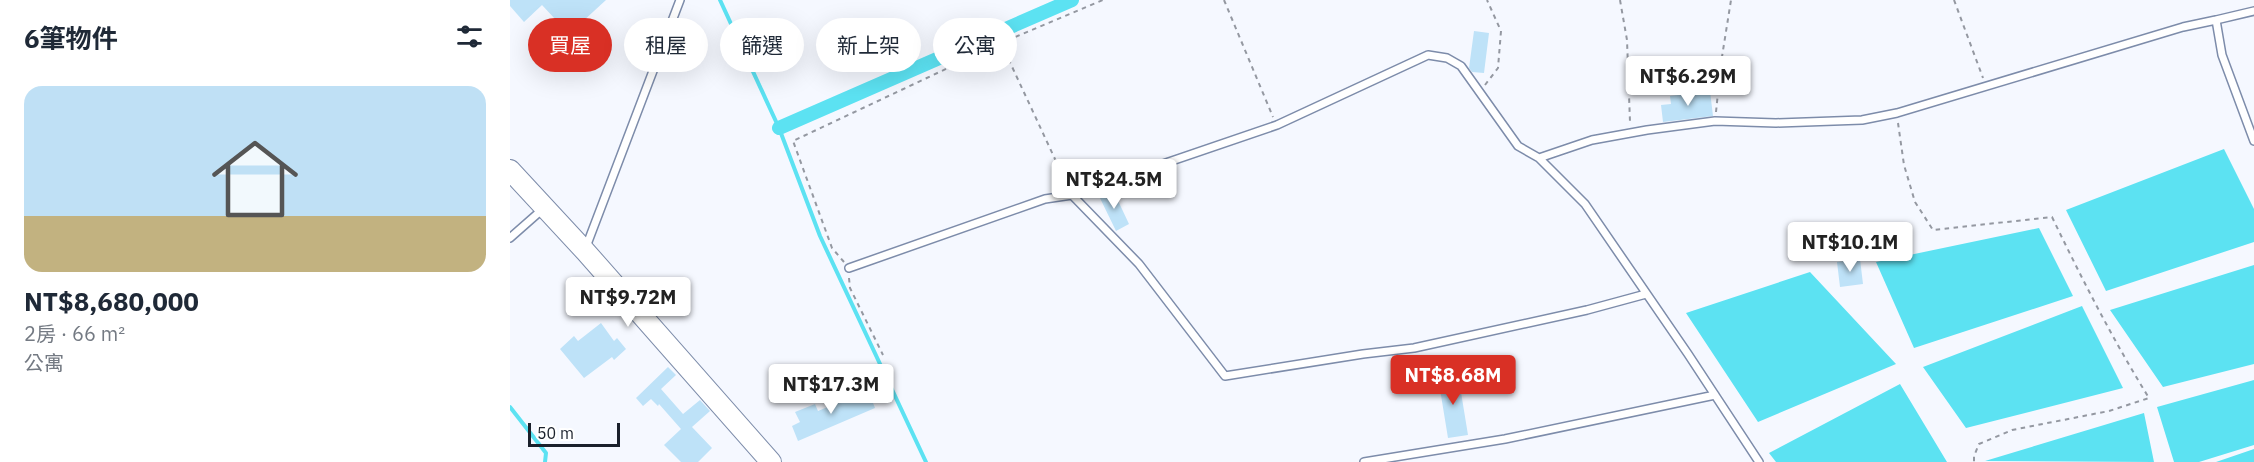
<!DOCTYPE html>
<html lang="zh-TW">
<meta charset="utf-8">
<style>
body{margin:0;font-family:"IBM Plex Sans","Noto Sans TC",sans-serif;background:#f6f6f7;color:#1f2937;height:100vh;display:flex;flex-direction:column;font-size:22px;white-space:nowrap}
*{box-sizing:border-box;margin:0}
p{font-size:20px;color:#747a83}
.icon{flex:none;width:33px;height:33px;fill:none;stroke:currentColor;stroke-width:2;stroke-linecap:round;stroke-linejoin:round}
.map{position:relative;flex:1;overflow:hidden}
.sheet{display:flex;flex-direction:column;background:#fff;width:510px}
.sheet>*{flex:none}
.top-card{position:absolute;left:18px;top:18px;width:570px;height:54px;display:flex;gap:12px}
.scale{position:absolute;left:18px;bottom:15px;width:92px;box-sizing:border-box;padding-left:6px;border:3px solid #1a202b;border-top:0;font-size:16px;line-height:21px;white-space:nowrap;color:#1a202b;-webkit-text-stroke:4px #fff;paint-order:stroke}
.price{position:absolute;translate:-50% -51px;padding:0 14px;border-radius:6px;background:#fff;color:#222;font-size:20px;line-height:39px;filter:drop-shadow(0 2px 3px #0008)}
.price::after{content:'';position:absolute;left:50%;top:36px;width:18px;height:14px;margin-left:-9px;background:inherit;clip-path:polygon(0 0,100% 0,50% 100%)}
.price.on{background:#d93025;color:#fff}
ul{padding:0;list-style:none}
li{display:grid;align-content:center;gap:12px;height:318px;padding:0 24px}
li span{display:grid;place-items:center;height:186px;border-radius:18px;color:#555}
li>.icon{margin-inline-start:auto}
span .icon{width:108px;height:108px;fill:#fffc;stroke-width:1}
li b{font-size:26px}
h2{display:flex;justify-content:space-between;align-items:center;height:72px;padding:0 24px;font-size:26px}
.tag{padding:0 21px;border-radius:27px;background:#fff;box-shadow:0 6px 24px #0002;font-size:21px;line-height:54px}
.tag.on{background:#d93025;color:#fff}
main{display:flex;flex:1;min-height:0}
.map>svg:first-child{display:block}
</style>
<main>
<section class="sheet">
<h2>6筆物件<svg class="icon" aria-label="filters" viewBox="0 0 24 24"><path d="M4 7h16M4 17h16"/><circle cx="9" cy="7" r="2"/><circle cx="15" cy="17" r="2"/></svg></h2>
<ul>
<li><span style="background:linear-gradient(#bfe0f5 70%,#c2b280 0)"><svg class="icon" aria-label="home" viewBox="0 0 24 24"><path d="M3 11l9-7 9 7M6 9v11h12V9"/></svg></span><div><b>NT$8,680,000</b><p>2房 · 66 m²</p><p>公寓</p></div></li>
</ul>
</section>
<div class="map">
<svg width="1744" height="462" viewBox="0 0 1744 462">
<rect width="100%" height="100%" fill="#f5f8ff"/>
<path fill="#5ce2f2" d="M1714,149L1744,209V242L1596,291L1556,210Z
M1529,228L1563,296L1404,348L1366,262Z
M1744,265V364L1653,387L1600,310Z
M1300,272L1386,364L1248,422L1176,313Z
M1572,306L1613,388L1456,428L1413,367Z
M1744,380V445L1689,462H1664L1647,407Z
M1390,384L1437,462H1266L1259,453Z
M1634,413L1644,462L1475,461Z
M1744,449V462H1706Z"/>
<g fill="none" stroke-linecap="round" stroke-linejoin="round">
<path stroke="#5ce2f2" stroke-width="4" d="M210,0L269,128L310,236L416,462
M0,407L36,453L35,462"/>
<path stroke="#5ce2f2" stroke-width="14" d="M269,128L562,0"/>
</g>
<path fill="#bee2f8" d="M0,0H96L59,34L32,5L14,22L0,6Z
M964,31L979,33L974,73L962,72L959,68Z
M1200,91L1203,116L1153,122L1151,105L1161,104L1160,96Z
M603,190L619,224L606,231L589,196Z
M1350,259L1353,284L1330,287L1327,262Z
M91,323L104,341L107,338L116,349L104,360L102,357L74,378L50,349L64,336L68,341Z
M158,367L166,375L151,389L173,414L190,400L200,411L182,427L202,448L188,462H171L154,445L171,429L149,404L148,406L141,399L133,406L126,398Z
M948,374L958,435L938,438L928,377Z
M358,390L365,408L288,441L282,426L290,422L285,412L305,404L308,411Z"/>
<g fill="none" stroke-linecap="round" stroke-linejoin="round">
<defs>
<path id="lane" d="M1706,20L1744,11
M1029,158L1075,204L1178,354L1249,462
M562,195L629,264L715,376L853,354L904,348L1077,310L1136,294
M0,238L34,208
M76,247L170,0
M339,268L535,199L562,195L767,125L918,55L937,58L951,66L1008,146L1029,158L1082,140L1137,130L1205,121L1266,123L1352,120L1387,113L1673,27L1706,20L1712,55L1744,141
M854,462L995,439L1205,395"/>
<path id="secondary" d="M0,170L75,251L261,462"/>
</defs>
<use href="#lane" stroke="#7d8caa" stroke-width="10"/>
<use href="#secondary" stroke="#7d8caa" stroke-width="22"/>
<path stroke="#9498a1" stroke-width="2" stroke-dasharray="4.5 4.5" stroke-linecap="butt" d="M714,0L763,117
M1110,0L1117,40L1120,122
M1444,0L1473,78
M491,43L558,187
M975,85L988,68L991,31L977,0
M1206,112L1211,63L1221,0
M1388,123L1394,165L1405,202L1423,230L1542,217C1572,279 1603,340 1639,398L1599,411L1502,430L1469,444L1464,456V462
M334,262L322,248L283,141L491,43L593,0
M339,278L340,288L373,355"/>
<use href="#lane" stroke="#fff" stroke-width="7"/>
<use href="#secondary" stroke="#fff" stroke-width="20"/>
</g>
</svg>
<div class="scale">50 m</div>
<b class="price" style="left:1178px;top:107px">NT$6.29M</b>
<b class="price" style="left:604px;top:210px">NT$24.5M</b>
<b class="price" style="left:1340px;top:273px">NT$10.1M</b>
<b class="price" style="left:118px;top:328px">NT$9.72M</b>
<b class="price on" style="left:943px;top:406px">NT$8.68M</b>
<b class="price" style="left:321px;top:415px">NT$17.3M</b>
<div class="top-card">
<a class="tag on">買屋</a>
<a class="tag">租屋</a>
<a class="tag">篩選</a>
<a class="tag">新上架</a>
<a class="tag">公寓</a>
</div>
</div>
</main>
